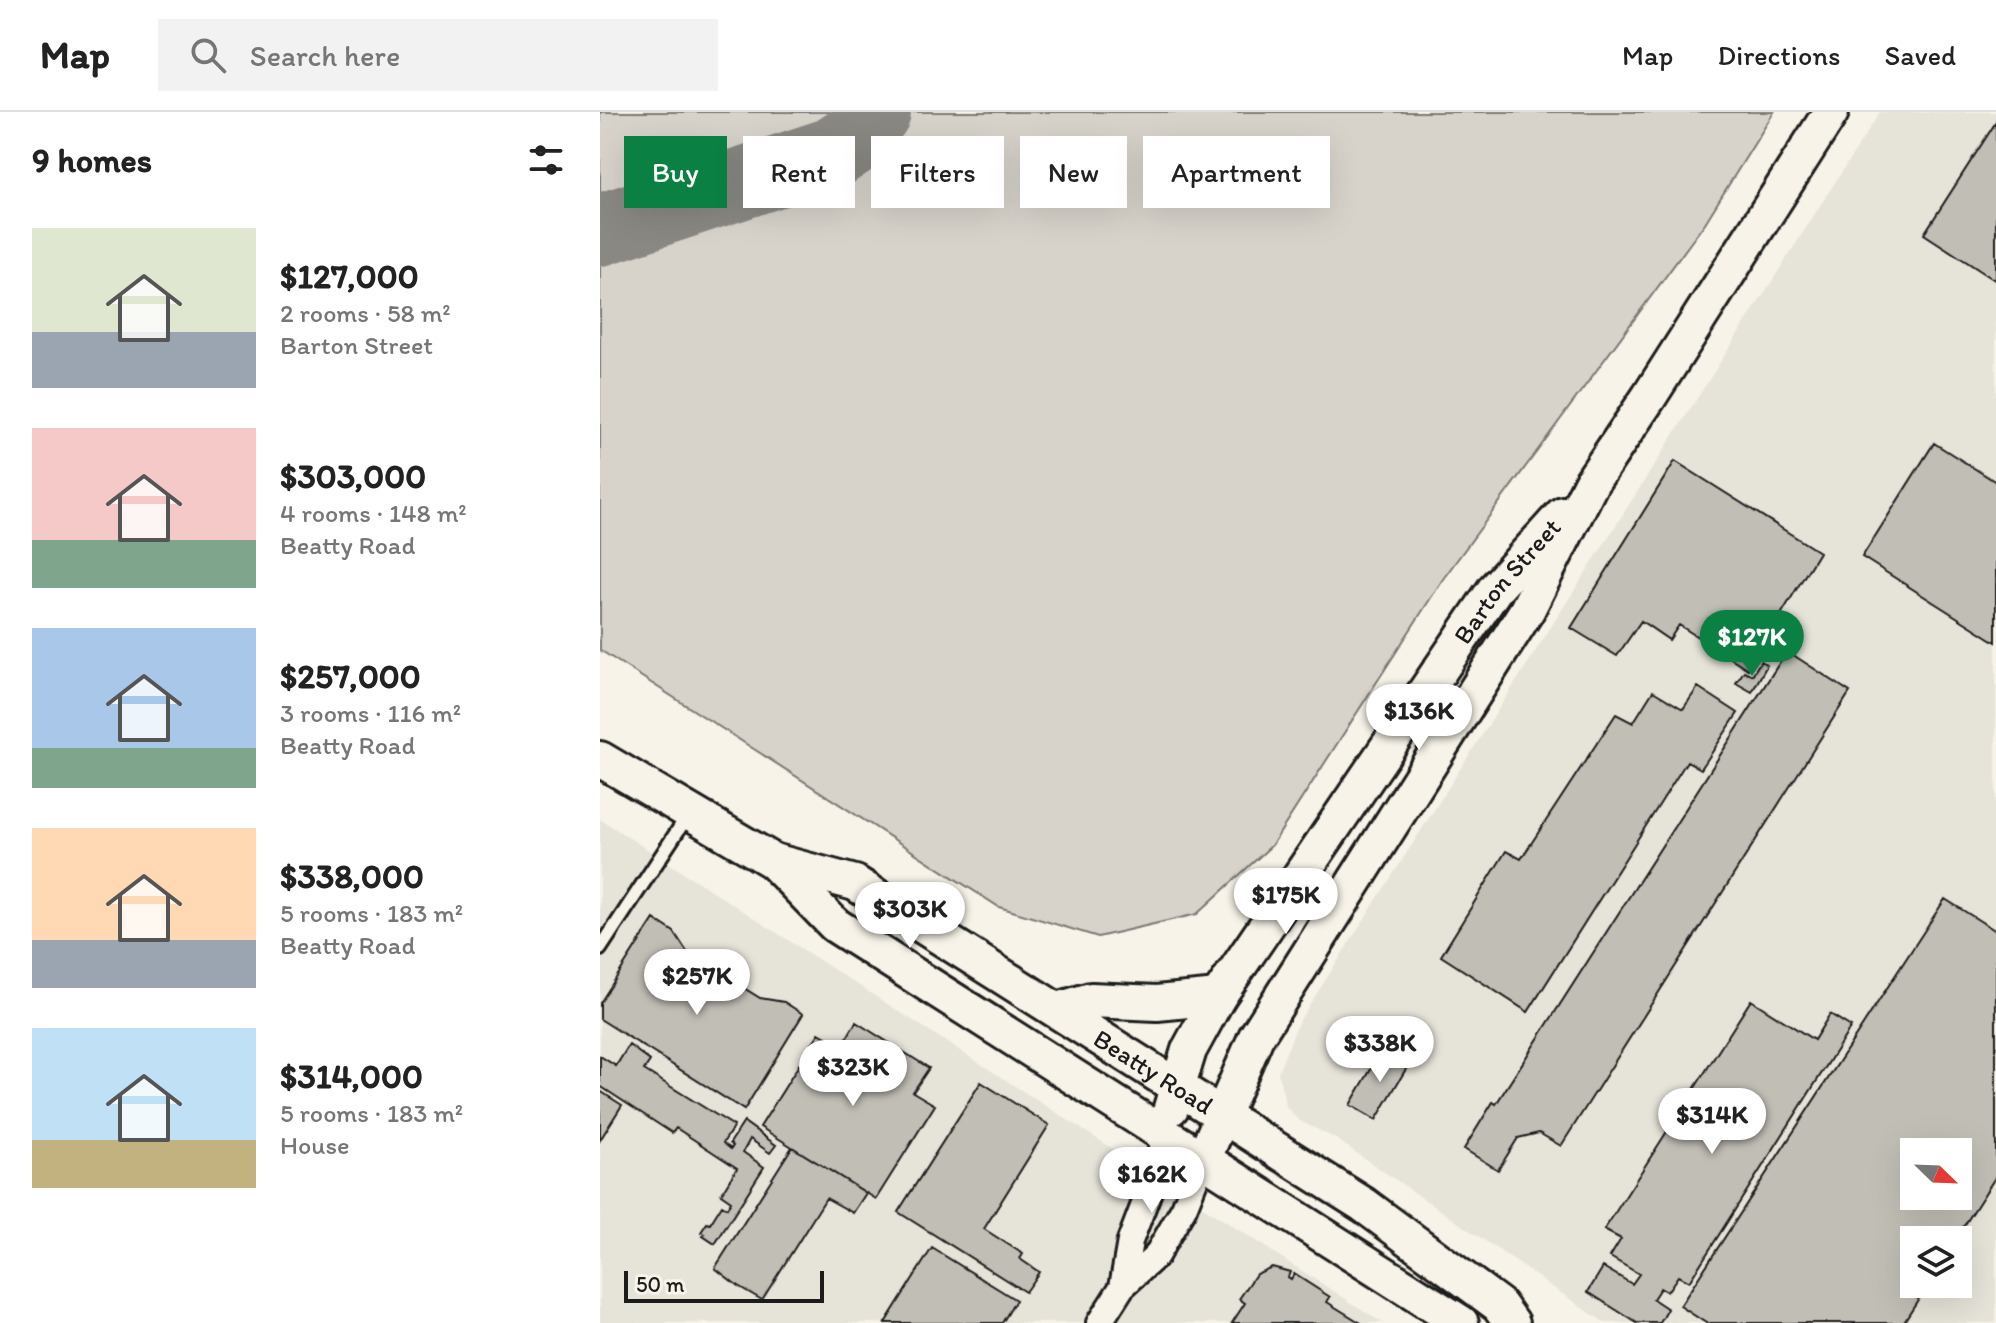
<!DOCTYPE html>
<meta charset="utf-8">
<style>
body{margin:0;font-family:Itim,sans-serif;background:#f2f2f2;color:#222;height:100vh;display:flex;flex-direction:column;font-size:30px;white-space:nowrap}
*{box-sizing:border-box;margin:0}
p{font-size:26px;color:#767676}
.icon{flex:none;width:44px;height:44px;fill:none;stroke:currentColor;stroke-width:2;stroke-linecap:round;stroke-linejoin:round}
.map{position:relative;flex:1;overflow:hidden}
.panel{display:flex;flex-direction:column;background:#fff;width:600px}
.panel>*{flex:none}
.hud{position:absolute;left:24px;top:24px;width:760px;height:72px;display:flex;gap:16px}
.needle{width:52px;rotate:113deg}
.buttons{position:absolute;left:1300px;top:1026px;display:grid;gap:16px}
.buttons a{display:grid;place-items:center;width:72px;height:72px;border-radius:0px;background:#fff;box-shadow:0 8px 32px #0002;font-size:40px}
.scale{position:absolute;left:24px;bottom:20px;width:200px;box-sizing:border-box;padding-left:8px;border:4px solid #1c1c1c;border-top:0;font-size:22px;line-height:28px;white-space:nowrap;color:#1c1c1c;-webkit-text-stroke:6px #f7f3e8;paint-order:stroke}
.price{position:absolute;translate:-50% -68px;padding:0 18px;border-radius:28px;background:#fff;color:#222;font-size:26px;line-height:52px;filter:drop-shadow(0 2px 4px #0008)}
.price::after{content:'';position:absolute;left:50%;top:48px;width:24px;height:18px;margin-left:-12px;background:inherit;clip-path:polygon(0 0,100% 0,50% 100%)}
.price.on{background:#0b8043;color:#fff}
ul{padding:0;list-style:none}
li{display:flex;align-items:center;gap:24px;height:200px;padding:0 32px}
li span{display:grid;place-items:center;flex:none;width:224px;height:160px;border-radius:0px;color:#555}
li>.icon{margin-inline-start:auto}
span .icon{width:96px;height:96px;fill:#fffc;stroke-width:1}
li b{font-size:34px}
h2{display:flex;justify-content:space-between;align-items:center;height:96px;padding:0 32px;font-size:34px}
.pill{padding:0 28px;border-radius:0px;background:#fff;box-shadow:0 8px 32px #0002;font-size:28px;line-height:72px}
.pill.on{background:#0b8043;color:#fff}
header{display:flex;align-items:center;gap:48px;box-sizing:border-box;height:112px;padding:0 40px;background:#fff;border-bottom:2px solid #e0e0e0}
header strong{font-size:38px}
nav{display:flex;gap:44px;margin-inline-start:auto;font-size:28px}
.search{width:560px;height:72px;background:#f2f2f2;display:flex;align-items:center;gap:20px;box-sizing:border-box;padding:0 28px;border-radius:0px;color:#767676;font-size:30px}
main{display:flex;flex:1;min-height:0}
.map>svg:first-child{display:block}
</style>
<header>
<strong>Map</strong>
<div class="search"><svg class="icon" aria-label="search" viewBox="0 0 24 24"><circle cx="10" cy="10" r="6"/><path d="M15 15l6 6"/></svg>Search here</div>
<nav><a>Map</a><a>Directions</a><a>Saved</a></nav>
</header>
<main>
<section class="panel">
<h2>9 homes<svg class="icon" aria-label="filters" viewBox="0 0 24 24"><path d="M4 7h16M4 17h16"/><circle cx="9" cy="7" r="2"/><circle cx="15" cy="17" r="2"/></svg></h2>
<ul>
<li><span style="background:linear-gradient(#dfe7d0 65%,#9aa5b1 0)"><svg class="icon" aria-label="home" viewBox="0 0 24 24"><path d="M3 11l9-7 9 7M6 9v11h12V9"/></svg></span><div><b>$127,000</b><p>2 rooms · 58 m²</p><p>Barton Street</p></div></li>
<li><span style="background:linear-gradient(#f6c9c9 70%,#7fa58c 0)"><svg class="icon" aria-label="home" viewBox="0 0 24 24"><path d="M3 11l9-7 9 7M6 9v11h12V9"/></svg></span><div><b>$303,000</b><p>4 rooms · 148 m²</p><p>Beatty Road</p></div></li>
<li><span style="background:linear-gradient(#a9c7e8 75%,#7fa58c 0)"><svg class="icon" aria-label="home" viewBox="0 0 24 24"><path d="M3 11l9-7 9 7M6 9v11h12V9"/></svg></span><div><b>$257,000</b><p>3 rooms · 116 m²</p><p>Beatty Road</p></div></li>
<li><span style="background:linear-gradient(#ffd9b3 70%,#9aa5b1 0)"><svg class="icon" aria-label="home" viewBox="0 0 24 24"><path d="M3 11l9-7 9 7M6 9v11h12V9"/></svg></span><div><b>$338,000</b><p>5 rooms · 183 m²</p><p>Beatty Road</p></div></li>
<li><span style="background:linear-gradient(#bfe0f5 70%,#c2b280 0)"><svg class="icon" aria-label="home" viewBox="0 0 24 24"><path d="M3 11l9-7 9 7M6 9v11h12V9"/></svg></span><div><b>$314,000</b><p>5 rooms · 183 m²</p><p>House</p></div></li>
</ul>
</section>
<div class="map">
<svg width="1396" height="1211" viewBox="0 0 1396 1211">
<rect width="100%" height="100%" fill="#f7f3e8"/>
<filter id="ink" filterUnits="userSpaceOnUse"><feTurbulence type="fractalNoise" baseFrequency=".0125" numOctaves="2"/><feDisplacementMap in="SourceGraphic" scale="16" xChannelSelector="R" yChannelSelector="G"/><feConvolveMatrix kernelMatrix="1 2 1 2 8 2 1 2 1" color-interpolation-filters="sRGB"/></filter>
<g filter="url(#ink)">
<path fill="#e6e3d9" fill-rule="evenodd" d="M1280,0H1396V1211H1005L736,1027L700,1009L686,995L678,960L698,911ZM1314,1040H1358V1084H1314ZM1314,1128H1358V1172H1314Z
M0,707L783,1211H0Z"/>
<path fill="#d7d3cb" stroke="#7a7874" stroke-width="2" d="M0,0H1174L1105,111L843,467L672,733L597,802L498,825L399,795L0,538Z"/>
<g fill="none" stroke-linecap="round" stroke-linejoin="round">
<path stroke="#8a8882" stroke-width="72" d="M0,118L233,41L254,27L275,0"/>
</g>
<path fill="#c0beb5" stroke="#1c1c1c" stroke-width="2" fill-rule="evenodd" d="M1396,10V169L1324,122Z
M1334,331L1396,370V530L1262,445Z
M1075,349L1219,440L1148,557L1079,513L1069,528L1041,509L1017,544L971,516Z
M1187,539L1250,580L961,1034L939,1021L918,1026L898,1058L864,1037L893,990L896,992Z
M1161,549L1167,553L1152,580L1136,571L1144,559L1152,563Z
M1098,575L1138,601L1101,657L1087,649L928,900L841,844L906,739L921,747L1016,602L1033,611L1053,579L1083,597Z
M1345,787L1396,819V1064L1355,1128H1314V1172H1328L1303,1211H1106L1080,1194ZM1314,1040H1358V1084H1314Z
M54,807L74,820L87,840L139,873L160,886L184,890L203,902L144,998L0,907V891Z
M1151,888L1214,928L1230,902L1251,915L1089,1170L1078,1164L1067,1180L1060,1176L1053,1187L1068,1197L1060,1211H1037L988,1180L1003,1155L1032,1172L1039,1162L1010,1145L1021,1127L1004,1118Z
M256,910L329,956L313,980L335,993L276,1087L160,1015L219,921L242,934Z
M29,933L50,949L44,958L134,1014L123,1031L131,1037L133,1034L130,1031L144,1010L176,1033L170,1041L150,1027L149,1029L143,1040L164,1055L115,1132L103,1124L105,1122L101,1120L107,1111L110,1112L122,1093L127,1096L131,1089L121,1082L137,1056L76,1016L72,1021L0,974V944L16,954Z
M784,935L810,950L776,1008L750,993Z
M381,970L449,1013L384,1117L423,1142L420,1147L439,1160L425,1180L298,1100Z
M0,979L22,993L0,1028Z
M192,1035L266,1081L253,1101L226,1086L162,1188L138,1174L115,1156Z
M332,1136L416,1188L402,1211H285Z
M672,1155L690,1160L688,1165L691,1167L694,1162L730,1185L727,1190L761,1211H632L645,1191L639,1187L656,1162Z"/>
<g fill="none" stroke-linecap="round" stroke-linejoin="round">
<defs>
<path id="lane" d="M0,837L88,703"/>
<path id="street" d="M522,1175L530,1129L551,1074L565,1024
M499,1211L522,1175L556,1144L584,1096L603,1048"/>
<g id="secondary">
<path d="M0,647L173,749L235,813L861,1211"/>
<path id="s1" d="M173,749L255,771L764,1093L899,1193L912,1211"/>
<path d="M458,898L491,888L557,891L618,885"/>
<path id="s2" d="M571,996L589,938L618,885L895,477L963,402"/>
<path d="M603,1048L656,925L927,498L991,371L1049,285L1231,0"/>
</g>
</defs>
<use href="#lane" stroke="#1c1c1c" stroke-width="18"/>
<use href="#street" stroke="#1c1c1c" stroke-width="30"/>
<use href="#secondary" stroke="#1c1c1c" stroke-width="40"/>
<use href="#lane" stroke="#f7f3e8" stroke-width="12"/>
<use href="#street" stroke="#f7f3e8" stroke-width="24"/>
<use href="#secondary" stroke="#f7f3e8" stroke-width="34"/>
</g>
</g>
<g text-anchor="middle" stroke-width="8" stroke-linejoin="round" paint-order="stroke">
<g font-size="26" fill="#1c1c1c" stroke="#f7f3e8">
<text dy="9" stroke="none"><textPath href="#s2" startOffset="628">Barton Street</textPath></text>
<text dy="9" stroke="none"><textPath href="#s1" startOffset="438">Beatty Road</textPath></text>
</g>
</g>
</svg>
<div class="buttons">
<a><svg class="needle" viewBox="-14 -14 28 28"><path d="M0-13l5 13h-10z" fill="#e53935"/><path d="M0 13l5-13h-10z" fill="#767676"/></svg></a>
<a><svg class="icon" aria-label="layers" viewBox="0 0 24 24"><path d="M12 4l9 5-9 5-9-5zM3 14l9 5 9-5"/></svg></a>
</div>
<div class="scale">50 m</div>
<b class="price on" style="left:1152px;top:566px">$127K</b>
<b class="price" style="left:819px;top:640px">$136K</b>
<b class="price" style="left:686px;top:824px">$175K</b>
<b class="price" style="left:310px;top:838px">$303K</b>
<b class="price" style="left:97px;top:905px">$257K</b>
<b class="price" style="left:780px;top:972px">$338K</b>
<b class="price" style="left:253px;top:996px">$323K</b>
<b class="price" style="left:1112px;top:1044px">$314K</b>
<b class="price" style="left:552px;top:1103px">$162K</b>
<div class="hud">
<a class="pill on">Buy</a>
<a class="pill">Rent</a>
<a class="pill">Filters</a>
<a class="pill">New</a>
<a class="pill">Apartment</a>
</div>
</div>
</main>
